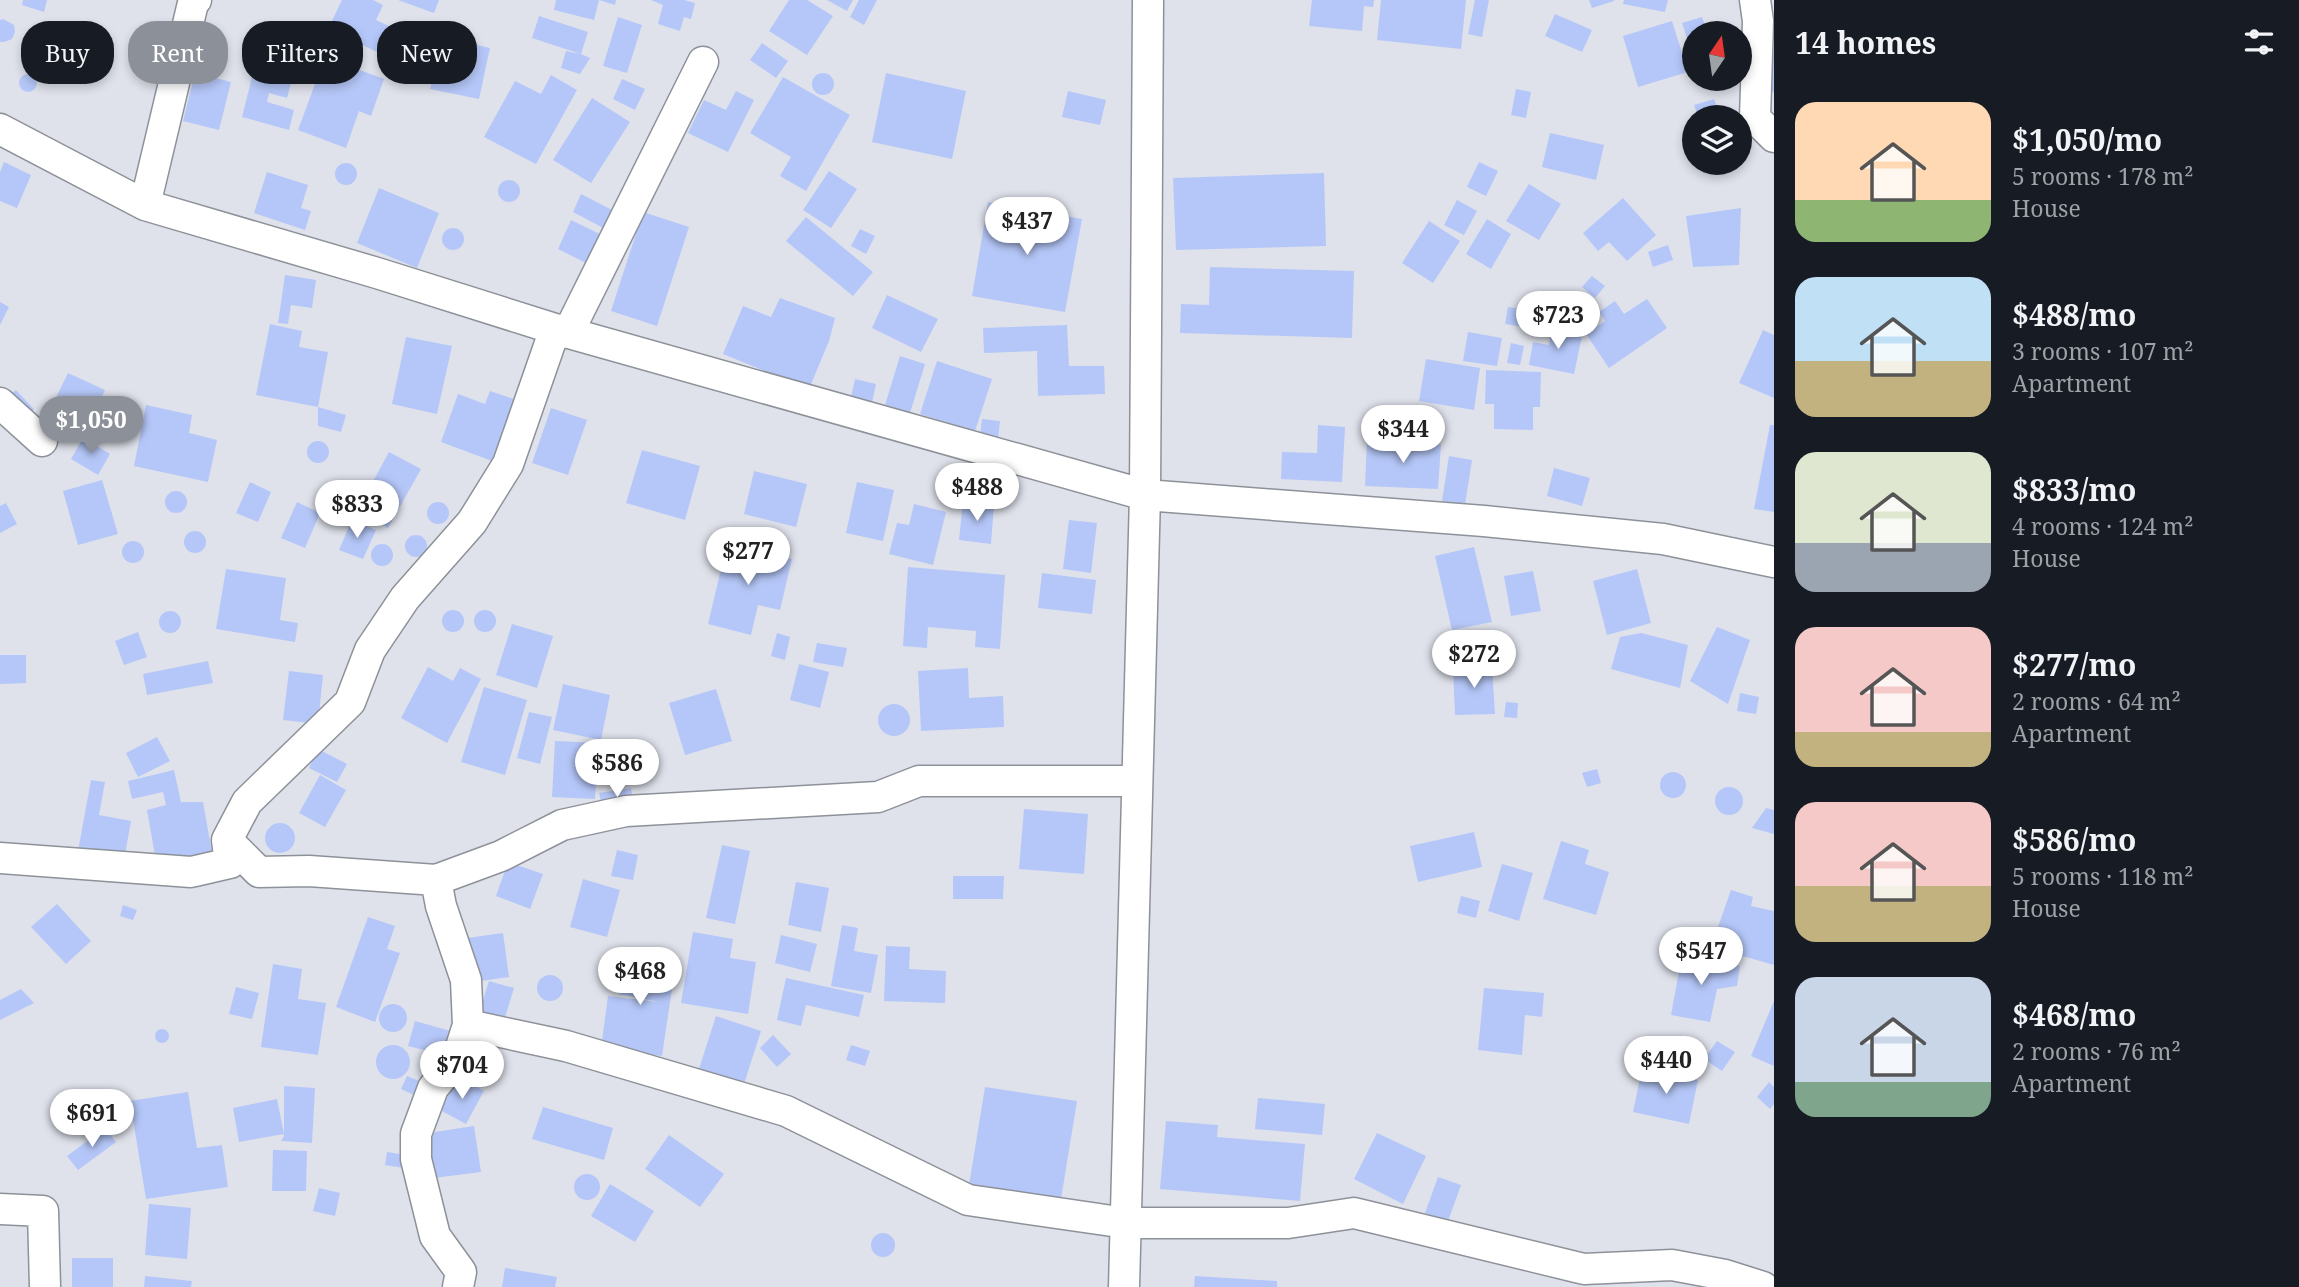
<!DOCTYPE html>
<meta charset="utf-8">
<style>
body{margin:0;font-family:"Noto Serif",serif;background:#242831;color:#f1f3f6;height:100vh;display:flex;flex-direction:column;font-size:26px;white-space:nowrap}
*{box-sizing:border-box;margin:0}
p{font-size:23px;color:#9ea1a6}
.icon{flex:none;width:38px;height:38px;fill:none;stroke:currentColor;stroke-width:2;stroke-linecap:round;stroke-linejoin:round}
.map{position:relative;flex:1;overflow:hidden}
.drawer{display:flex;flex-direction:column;background:#171b24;width:525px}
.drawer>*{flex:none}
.guide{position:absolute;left:21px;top:21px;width:665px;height:63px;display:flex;gap:14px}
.needle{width:46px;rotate:13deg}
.fabs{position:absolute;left:1682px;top:21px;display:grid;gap:14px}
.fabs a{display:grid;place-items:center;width:70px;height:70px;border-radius:50%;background:#171b24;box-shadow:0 4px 10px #0003;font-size:35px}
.price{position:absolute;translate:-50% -60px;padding:0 16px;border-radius:24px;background:#fff;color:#222;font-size:23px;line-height:46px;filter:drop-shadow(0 2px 4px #0008)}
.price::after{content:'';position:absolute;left:50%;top:42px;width:21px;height:16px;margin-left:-10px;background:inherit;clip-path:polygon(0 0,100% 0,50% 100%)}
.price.active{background:#8c9099;color:#fff}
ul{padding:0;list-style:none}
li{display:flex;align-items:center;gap:21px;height:175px;padding:0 21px}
li span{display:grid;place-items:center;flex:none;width:196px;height:140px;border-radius:21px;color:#555}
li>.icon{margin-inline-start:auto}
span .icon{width:84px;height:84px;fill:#fffc;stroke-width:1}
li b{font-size:30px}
h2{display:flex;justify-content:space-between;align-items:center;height:84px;padding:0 21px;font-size:30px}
.chip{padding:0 24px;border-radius:28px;background:#171b24;box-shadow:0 4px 10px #0003;font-size:24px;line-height:63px}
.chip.active{background:#8c9099;color:#fff}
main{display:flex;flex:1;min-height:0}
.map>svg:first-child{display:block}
</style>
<main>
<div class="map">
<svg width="1774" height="1287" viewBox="0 0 1774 1287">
<rect width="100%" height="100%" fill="#dfe2eb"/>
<path fill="#b5c7f8" d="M23,0H47L44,12L22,5Z
M342,0H373L383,5L376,20L402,32L390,58L328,29Z
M398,0H439L434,13Z
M556,0H599L594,20L554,10Z
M599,0H616L615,5Z
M651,0H684L695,3L691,19L684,17L680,31L658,24L663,5Z
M789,0H807L833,16L807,55L769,31Z
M827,0H853L847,11Z
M859,0H877L864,25L850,17Z
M1312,0H1374L1373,7L1364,6L1362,31L1309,26Z
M1381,0H1466L1461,49L1377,40Z
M1475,0H1489L1482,37L1468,34Z
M1589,0H1614V1L1592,8Z
M1624,0H1668L1665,12L1623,4Z
M1555,14L1592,30L1582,52L1545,36Z
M539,16L588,32L581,54L532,38Z
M618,17L642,25L627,73L603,66Z
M1702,17L1707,31L1694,33V35L1687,38L1682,23Z
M3,19L14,25L15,32L12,39L4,42H0V20Z
M45,21L91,31L79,83L33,73Z
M1672,21L1688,72L1638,87L1623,36Z
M259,24L313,42L299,83L245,66Z
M442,37L490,48L479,99L430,89Z
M762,43L788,61L776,78L750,60Z
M566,51L581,54L590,58L580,74L561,68Z
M1774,54V92L1766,95L1769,55Z
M325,57L384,79L371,116L359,111L346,148L298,130Z
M195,73L231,82L219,130L183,121Z
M253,73L291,83L287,98L269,93L267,102L294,110L289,130L242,117Z
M886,73L966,91L952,159L872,142Z
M812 84a11 11 0 1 1 22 0a11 11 0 1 1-22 0Z
M19 83a9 9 0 1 1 18 0a9 9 0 1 1-18 0Z
M551,75L577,90L536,164L484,137L515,81L541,94Z
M783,77L850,115L806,191L780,176L791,157L750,133Z
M622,79L645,89L635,110L613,99Z
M1516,89L1531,92L1526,118L1511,115Z
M736,91L754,100L728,152L688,133L704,100L726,110Z
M1068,91L1106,100L1100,125L1062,117Z
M592,98L630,122L591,183L553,160Z
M1714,99L1719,113L1698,117L1694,105Z
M1550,133L1604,145L1596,180L1542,167Z
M4,162L31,175L17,208L0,201V172Z
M1479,162L1498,171L1486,196L1467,187Z
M335 174a11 11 0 1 1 22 0a11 11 0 1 1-22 0Z
M829,171L857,189L831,228L803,210Z
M267,172L308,185L301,208L311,211L305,230L254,213Z
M1324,173L1326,246L1176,250L1173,178Z
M498 191a11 11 0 1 1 22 0a11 11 0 1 1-22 0Z
M1529,184L1561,204L1539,240L1506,221Z
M379,188L439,213L417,268L357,243Z
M581,194L616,212L607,230L573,212Z
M1623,198L1656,235L1627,261L1609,242L1598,251L1583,233Z
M1457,200L1477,211L1464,235L1444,225Z
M988,202L1082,219L1065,312L972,296Z
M1741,208L1739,265L1693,267L1686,216Z
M643,212L689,227L657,326L611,311Z
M806,217L873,272L853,296L786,241Z
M1487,219L1511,234L1491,269L1466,254Z
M571,220L608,238L594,267L558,249Z
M1429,221L1460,241L1433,283L1402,263Z
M442 239a11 11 0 1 1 22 0a11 11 0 1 1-22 0Z
M860,229L875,236L866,254L851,246Z
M1668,245L1673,260L1653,267L1648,252Z
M1210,267L1354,271L1352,338L1180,333L1181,304L1209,305Z
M285,275L316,280L312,308L291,305L288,324L278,323Z
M1592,276L1605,286L1595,298L1582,287Z
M887,295L938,319L921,352L872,328Z
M780,298L835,318L829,341L809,389L723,354L743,306L771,317Z
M1647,299L1667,328L1609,368L1586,334L1605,321L1599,312L1615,301L1624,314Z
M0,302L9,307L0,325Z
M1508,307L1528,310L1525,327L1505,324Z
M270,324L302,331L299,347L328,352L318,407L256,395Z
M1067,325L1069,366H1104L1105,394L1038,396L1037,351L984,353L983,328Z
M1553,325L1583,331L1574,374L1529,365L1533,342L1549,345Z
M1763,330L1774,335V398L1739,383Z
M1468,332L1502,338L1497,366L1463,361Z
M406,337L452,346L437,414L392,404Z
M1511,343L1524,346L1520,365L1507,363Z
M900,356L925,364L910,413L885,405Z
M1426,359L1480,368L1474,410L1419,401Z
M937,361L992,379L975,431L920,414Z
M1486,370L1541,372L1540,407H1533V430L1494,429V404H1485Z
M68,373L105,390L83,438L45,420Z
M855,379L876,384L872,402L851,397Z
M16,390L34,409L26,417L7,397Z
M490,391L514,399L492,461L441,442L458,394L485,404Z
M146,405L192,415L189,433L217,440L208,482L134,466Z
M318,407L346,415L341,432L318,426Z
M551,408L587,420L568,475L532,463Z
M982,419L1000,421L998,439L980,437Z
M1318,425L1345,427L1342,482L1281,479L1282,452L1317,453Z
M1770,425H1774V512L1754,509Z
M83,438L110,454L98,475L71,459Z
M1367,441L1441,444L1438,489L1365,486Z
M307 452a11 11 0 1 1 22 0a11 11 0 1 1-22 0Z
M642,450L700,466L685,520L626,503Z
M389,452L421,469L388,528L357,511Z
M1449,456L1472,460L1465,505L1442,501Z
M1554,468L1590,478L1582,506L1547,496Z
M754,471L807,484L796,527L744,514Z
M102,480L118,534L78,545L63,491Z
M250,482L271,492L258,522L236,513Z
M857,482L894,490L883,541L846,533Z
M165 502a11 11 0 1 1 22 0a11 11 0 1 1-22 0Z
M297,502L320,513L305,548L281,538Z
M963,502L994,505L991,544L959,540Z
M427 513a11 11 0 1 1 22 0a11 11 0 1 1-22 0Z
M6,503L17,524L0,533V506Z
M914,504L946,512L933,565L889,554L897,523L909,525Z
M352,520L376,530L363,559L339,550Z
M1069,520L1097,523L1091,573L1063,569Z
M184 542a11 11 0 1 1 22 0a11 11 0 1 1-22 0Z
M405 546a11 11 0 1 1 22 0a11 11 0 1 1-22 0Z
M122 552a11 11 0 1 1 22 0a11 11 0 1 1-22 0Z
M727,544L792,559L780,610L758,605L751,635L708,624Z
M371 555a11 11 0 1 1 22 0a11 11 0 1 1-22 0Z
M1474,547L1492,622L1452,630L1435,556Z
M908,567L1005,575L1000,649L975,647L976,631L928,627L927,648L903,646Z
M226,569L286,578L280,620L298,623L295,642L216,629Z
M1637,569L1651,623L1607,635L1593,581Z
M1533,571L1541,611L1511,616L1504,576Z
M1042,573L1096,580L1092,614L1038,608Z
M474 621a11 11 0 1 1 22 0a11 11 0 1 1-22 0Z
M442 621a11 11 0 1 1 22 0a11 11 0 1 1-22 0Z
M159 622a11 11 0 1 1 22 0a11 11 0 1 1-22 0Z
M512,624L553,636L537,688L496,675Z
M1717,627L1750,640L1728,704L1690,681Z
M138,632L147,657L124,665L115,641Z
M777,633L790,637L785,660L771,656Z
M1641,633L1688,645L1680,688L1611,669L1620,637Z
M817,643L847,648L843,667L813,662Z
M0,655H26V683L0,684Z
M208,661L213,683L147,695L143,674Z
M799,664L829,672L820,708L790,700Z
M1492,665L1495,714L1455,715L1453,667Z
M428,667L453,681L460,668L481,679L447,743L401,718Z
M968,668L969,698L1003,696L1004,727L921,731L918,671Z
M289,671L323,675L318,724L283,720Z
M563,684L610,695L601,740L553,730Z
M484,687L527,700L505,775L461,762Z
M716,689L732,741L685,755L669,703Z
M1740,693L1759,697L1756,714L1737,711Z
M1506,702L1518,703L1517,718L1504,717Z
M878 720a16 16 0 1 1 32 0a16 16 0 1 1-32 0Z
M529,712L552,717L540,764L517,758Z
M157,737L170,761L138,777L126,753Z
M555,741L598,743L595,799L552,797Z
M318,749L347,764L337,782L309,768Z
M1597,769L1601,783L1587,787L1582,773Z
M174,770L181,802H203L212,853L156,861L147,810L166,805L163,792L132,799L128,781Z
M1660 785a13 13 0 1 1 26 0a13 13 0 1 1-26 0Z
M320,775L346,790L325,827L299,813Z
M91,780L105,782L99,815L131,821L124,860L78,851Z
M1715 801a14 14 0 1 1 28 0a14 14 0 1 1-28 0Z
M631,788L634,804L603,810L599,793Z
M1766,808L1774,810V834L1752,828Z
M1024,809L1088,814L1084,874L1019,869Z
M265 838a15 15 0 1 1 30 0a15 15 0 1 1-30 0Z
M1474,832L1482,867L1418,882L1410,846Z
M1561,841L1589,850L1585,864L1609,872L1596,915L1543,899Z
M722,845L750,851L735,924L706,918Z
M617,850L638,855L633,880L611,876Z
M508,862L543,874L530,909L496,896Z
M1502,864L1533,873L1519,921L1488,911Z
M953,876H1004L1003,899H953Z
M583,879L620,890L607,937L570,927Z
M796,882L829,888L821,932L788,925Z
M1731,890L1753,897L1751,906L1774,911V965L1711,947Z
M1461,896L1480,901L1476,918L1457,913Z
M57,904L91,941L66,964L31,927Z
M123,905L137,910L133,920L120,916Z
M368,917L395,926L387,949L400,953L375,1022L336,1007Z
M842,925L858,928L854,951L878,955L871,993L831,986Z
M693,932L733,939L730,958L756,962L748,1014L681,1003Z
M503,933L509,977L474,982L467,938Z
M781,935L817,944L810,972L775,963Z
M886,946L910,947L909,969L946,971L945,1003L884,1001Z
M624,954L676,962L662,1056L601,1048L608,996L659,1002L619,994Z
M1682,955L1740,966L1737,986L1717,989L1710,1022L1671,1015Z
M273,964L302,969L298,999L326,1003L318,1055L261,1047Z
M537 988a13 13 0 1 1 26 0a13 13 0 1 1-26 0Z
M786,978L864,995L859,1017L806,1005L801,1026L777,1020Z
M489,981L514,988L504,1021L479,1013Z
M236,987L259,993L252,1019L229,1014Z
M1484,988L1544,993L1542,1017L1525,1015L1522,1055L1478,1050Z
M21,989L34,1003L0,1020V1000Z
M1774,1001V1066L1751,1056Z
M379 1018a14 14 0 1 1 28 0a14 14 0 1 1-28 0Z
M716,1016L761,1031L743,1087L698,1072Z
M415,1021L454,1032L448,1056L408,1046Z
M155 1036a7 7 0 1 1 14 0a7 7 0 1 1-14 0Z
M773,1035L791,1054L777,1067L760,1048Z
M1717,1041L1735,1052L1722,1071L1704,1059Z
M851,1045L870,1051L865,1066L846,1060Z
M376 1062a17 17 0 1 1 34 0a17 17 0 1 1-34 0Z
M1642,1069L1698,1080L1689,1124L1633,1112Z
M407,1076L424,1083L418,1097L401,1089Z
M459,1077L484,1091L466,1124L440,1110Z
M1769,1082L1774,1087V1104L1770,1109L1757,1097Z
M284,1086L315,1088L312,1143L281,1141L284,1136Z
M985,1087L1077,1101L1061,1199L969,1185Z
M188,1092L197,1148L222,1145L228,1187L146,1199L130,1101Z
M1258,1098L1325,1104L1322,1135L1255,1129Z
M277,1099L284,1134L239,1142L233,1108Z
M543,1107L613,1128L604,1160L532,1139Z
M1166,1121L1218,1125L1217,1137L1305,1144L1300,1201L1160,1189Z
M474,1126L481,1172L434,1178L428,1133Z
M105,1128L116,1142L78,1170L67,1156Z
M1377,1133L1426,1156L1403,1204L1354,1179Z
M669,1135L724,1174L700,1207L645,1169Z
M273,1150L307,1151L306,1191H272Z
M387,1152L412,1156L410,1169L385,1165Z
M574 1187a13 13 0 1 1 26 0a13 13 0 1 1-26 0Z
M1438,1177L1461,1185L1448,1221L1425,1213Z
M610,1184L654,1211L635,1242L591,1216Z
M319,1188L340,1193L335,1216L313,1211Z
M149,1204L191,1208L187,1259L145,1255Z
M871 1245a12 12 0 1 1 24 0a12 12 0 1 1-24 0Z
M72,1258H113V1287H72Z
M505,1268L557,1277L555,1287H502Z
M145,1276L192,1281L191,1287H144Z
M1195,1276L1277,1281V1287H1194Z"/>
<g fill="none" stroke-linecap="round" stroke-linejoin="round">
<defs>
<path id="street" d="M1755,0L1758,21L1755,118L1774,137
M0,129L145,205L377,273L555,329L1145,495L1484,521L1663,539L1774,562
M145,205L193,3L196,0
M568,333L703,62
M0,403L42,441
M227,840L259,872L309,871L436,880L501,856L562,825L626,811L878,797L919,781H1136
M0,858L191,872L230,863L227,840L247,802L350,702L370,650L405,598L472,522L508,464L555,329
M436,880L441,906L466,980L468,1025L566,1046L786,1111L968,1200L1126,1223H1288L1354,1213L1584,1269L1672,1265L1725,1275L1763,1287
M0,1209L43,1211L45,1287
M458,1287L461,1272L435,1236L416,1159V1134L433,1088L457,1059L468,1025
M1124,1287L1145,495L1148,0"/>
</defs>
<use href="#street" stroke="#8d9198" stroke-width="33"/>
<use href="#street" stroke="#fff" stroke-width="30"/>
</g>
</svg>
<div class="fabs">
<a><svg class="needle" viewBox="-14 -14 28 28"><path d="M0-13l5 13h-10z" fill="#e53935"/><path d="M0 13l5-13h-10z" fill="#9ea1a6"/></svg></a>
<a><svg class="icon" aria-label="layers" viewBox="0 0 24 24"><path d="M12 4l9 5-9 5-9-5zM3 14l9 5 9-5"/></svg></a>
</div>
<b class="price" style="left:1027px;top:257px">$437</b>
<b class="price" style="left:1558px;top:351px">$723</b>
<b class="price active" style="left:91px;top:456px">$1,050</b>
<b class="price" style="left:1403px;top:465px">$344</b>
<b class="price" style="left:977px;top:523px">$488</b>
<b class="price" style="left:357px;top:540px">$833</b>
<b class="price" style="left:748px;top:587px">$277</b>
<b class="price" style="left:1474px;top:690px">$272</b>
<b class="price" style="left:617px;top:799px">$586</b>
<b class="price" style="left:1701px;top:987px">$547</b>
<b class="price" style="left:640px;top:1007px">$468</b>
<b class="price" style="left:1666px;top:1096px">$440</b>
<b class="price" style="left:462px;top:1101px">$704</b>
<b class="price" style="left:92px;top:1149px">$691</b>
<div class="guide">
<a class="chip">Buy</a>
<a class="chip active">Rent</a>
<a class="chip">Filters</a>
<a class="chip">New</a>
</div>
</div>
<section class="drawer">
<h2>14 homes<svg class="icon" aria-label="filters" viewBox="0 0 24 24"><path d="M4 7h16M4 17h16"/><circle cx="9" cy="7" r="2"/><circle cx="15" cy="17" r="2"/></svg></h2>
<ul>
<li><span style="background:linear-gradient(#ffd9b3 70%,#8fb573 0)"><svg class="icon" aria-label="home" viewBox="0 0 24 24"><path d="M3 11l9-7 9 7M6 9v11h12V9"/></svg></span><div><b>$1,050/mo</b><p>5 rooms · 178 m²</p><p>House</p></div></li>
<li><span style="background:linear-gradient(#bfe0f5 60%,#c2b280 0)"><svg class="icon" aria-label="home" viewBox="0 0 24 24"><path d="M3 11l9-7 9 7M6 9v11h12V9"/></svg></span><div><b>$488/mo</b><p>3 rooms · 107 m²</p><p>Apartment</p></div></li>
<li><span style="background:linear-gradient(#dfe7d0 65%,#9aa5b1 0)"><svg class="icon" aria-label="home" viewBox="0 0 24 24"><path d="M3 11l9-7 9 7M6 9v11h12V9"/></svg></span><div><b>$833/mo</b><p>4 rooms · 124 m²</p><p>House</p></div></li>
<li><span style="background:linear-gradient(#f6c9c9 75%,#c2b280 0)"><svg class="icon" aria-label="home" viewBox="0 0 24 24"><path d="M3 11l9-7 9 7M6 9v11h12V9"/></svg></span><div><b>$277/mo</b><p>2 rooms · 64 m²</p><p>Apartment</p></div></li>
<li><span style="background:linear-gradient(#f6c9c9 60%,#c2b280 0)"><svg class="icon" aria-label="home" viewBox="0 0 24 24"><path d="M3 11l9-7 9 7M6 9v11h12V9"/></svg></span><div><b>$586/mo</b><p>5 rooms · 118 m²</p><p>House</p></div></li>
<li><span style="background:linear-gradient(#c9d6e8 75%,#7fa58c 0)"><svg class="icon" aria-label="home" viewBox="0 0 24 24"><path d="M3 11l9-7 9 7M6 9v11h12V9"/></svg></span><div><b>$468/mo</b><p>2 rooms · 76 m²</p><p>Apartment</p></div></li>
</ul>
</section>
</main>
